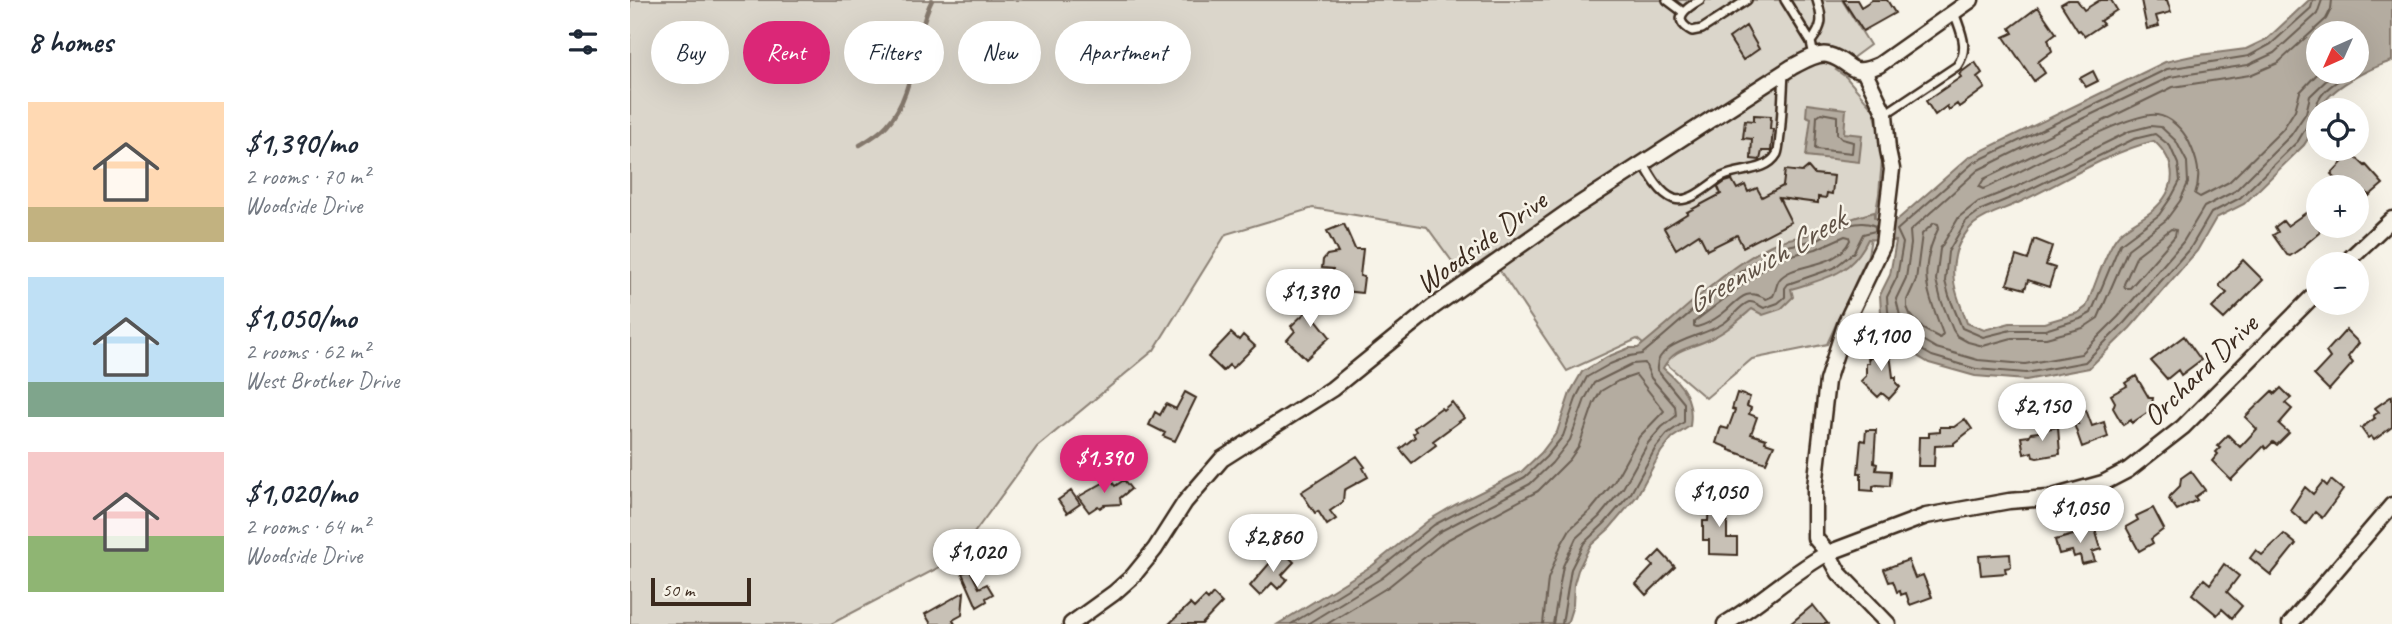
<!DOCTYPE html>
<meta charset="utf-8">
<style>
body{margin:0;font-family:Caveat,sans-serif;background:#f6f6f7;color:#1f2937;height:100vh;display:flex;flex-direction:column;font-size:26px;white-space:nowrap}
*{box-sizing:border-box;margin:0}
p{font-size:23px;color:#747a83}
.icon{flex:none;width:38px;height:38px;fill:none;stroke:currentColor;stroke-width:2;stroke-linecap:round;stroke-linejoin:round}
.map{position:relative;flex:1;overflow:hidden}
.drawer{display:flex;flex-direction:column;background:#fff;width:630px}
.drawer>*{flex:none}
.guide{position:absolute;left:21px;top:21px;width:665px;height:63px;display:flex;gap:14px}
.needle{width:46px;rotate:225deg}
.tools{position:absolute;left:1676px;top:21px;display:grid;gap:14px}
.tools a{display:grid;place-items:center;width:63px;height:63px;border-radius:50%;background:#fff;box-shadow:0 7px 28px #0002;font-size:35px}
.scale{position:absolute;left:21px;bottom:18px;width:100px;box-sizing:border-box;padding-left:7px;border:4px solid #3b2a1e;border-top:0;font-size:19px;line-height:24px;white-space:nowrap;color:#3b2a1e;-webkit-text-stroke:5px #f7f3e8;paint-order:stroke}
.price{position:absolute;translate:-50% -60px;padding:0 16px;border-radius:24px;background:#fff;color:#222;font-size:23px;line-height:46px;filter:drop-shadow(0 2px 4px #0008)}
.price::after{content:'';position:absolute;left:50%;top:42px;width:21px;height:16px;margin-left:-10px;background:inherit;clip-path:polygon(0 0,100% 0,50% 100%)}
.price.selected{background:#db2777;color:#fff}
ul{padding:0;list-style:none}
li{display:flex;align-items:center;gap:21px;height:175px;padding:0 28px}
li span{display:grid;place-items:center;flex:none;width:196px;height:140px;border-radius:0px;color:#555}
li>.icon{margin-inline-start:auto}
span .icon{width:84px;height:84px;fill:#fffc;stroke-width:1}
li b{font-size:30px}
h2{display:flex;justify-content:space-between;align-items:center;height:84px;padding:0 28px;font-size:30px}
.chip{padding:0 24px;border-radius:32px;background:#fff;box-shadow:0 7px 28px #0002;font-size:24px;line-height:63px}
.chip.selected{background:#db2777;color:#fff}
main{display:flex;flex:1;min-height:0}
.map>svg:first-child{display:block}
</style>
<main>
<section class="drawer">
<h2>8 homes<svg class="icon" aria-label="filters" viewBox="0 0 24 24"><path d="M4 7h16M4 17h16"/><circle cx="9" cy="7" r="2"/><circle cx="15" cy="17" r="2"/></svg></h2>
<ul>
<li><span style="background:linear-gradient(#ffd9b3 75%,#c2b280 0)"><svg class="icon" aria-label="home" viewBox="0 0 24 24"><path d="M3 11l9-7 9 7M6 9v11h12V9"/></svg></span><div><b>$1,390/mo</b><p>2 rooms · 70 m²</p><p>Woodside Drive</p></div></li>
<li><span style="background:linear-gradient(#bfe0f5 75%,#7fa58c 0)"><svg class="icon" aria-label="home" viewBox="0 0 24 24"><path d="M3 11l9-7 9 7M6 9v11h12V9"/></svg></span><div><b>$1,050/mo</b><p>2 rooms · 62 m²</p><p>West Brother Drive</p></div></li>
<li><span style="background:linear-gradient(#f6c9c9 60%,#8fb573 0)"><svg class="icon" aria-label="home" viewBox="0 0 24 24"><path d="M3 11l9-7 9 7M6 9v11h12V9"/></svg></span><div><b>$1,020/mo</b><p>2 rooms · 64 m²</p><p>Woodside Drive</p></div></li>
</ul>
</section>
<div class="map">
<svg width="1762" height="624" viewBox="0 0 1762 624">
<rect width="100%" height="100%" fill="#f7f3e8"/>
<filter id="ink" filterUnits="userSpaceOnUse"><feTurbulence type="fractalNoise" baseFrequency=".0143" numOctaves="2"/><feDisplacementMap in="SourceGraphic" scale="14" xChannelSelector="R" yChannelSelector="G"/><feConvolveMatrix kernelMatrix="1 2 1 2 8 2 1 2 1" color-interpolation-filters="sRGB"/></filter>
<g filter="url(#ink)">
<path fill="#dbd6cb" stroke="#8b8074" stroke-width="2" d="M0,0H1212L1240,45L1206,70L1216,77L1244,110L1253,148L1249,194L1238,255L1197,344L1122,359L1076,398L1007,339L937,371L860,256L832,275L797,227L683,208L596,234L524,350L407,447L325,559L201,624H0Z"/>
<path fill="#b4aca0" stroke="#84786c" stroke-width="2" fill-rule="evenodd" d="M1679,0H1762V61C1742,67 1696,89 1691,110H1689V121L1674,145L1614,204L1586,218L1567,251L1500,328L1459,368L1396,380L1345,376L1299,363L1277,350L1257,328L1251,313L1250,295L1260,275L1266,241L1238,239C1221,275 1196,278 1161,289L1163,297L1151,309L1133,315L1122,309C1109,320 1096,332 1080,339C1060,349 1045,347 1033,368C1053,385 1064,399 1060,426L1042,438L1031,452L1007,496L980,528L960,546L948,570L944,584L943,605L937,624H648L743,565L799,520L825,505L891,472L911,453L927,432L940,393L952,372L977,357L999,348H1008C1050,315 1094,269 1141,245C1152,239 1166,238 1177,235C1200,227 1221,218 1244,212V218L1266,221L1339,157L1535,62L1562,56L1616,49L1637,39ZM1689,33H1727V72H1689ZM1524,141C1548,163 1548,189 1522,211C1510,221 1492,227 1484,241C1472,261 1465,286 1456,307L1448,313L1414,323H1380L1354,330L1337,323C1329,299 1319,282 1325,256C1327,245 1335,232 1344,224C1358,213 1376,209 1392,201C1435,181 1477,153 1524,141Z
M1177,104L1216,109L1214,133L1232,135L1229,162L1176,156L1181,118L1176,116Z"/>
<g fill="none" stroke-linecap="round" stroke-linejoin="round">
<path stroke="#6b5e52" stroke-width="2" d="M1683,0L1681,8L1641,44L1619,56L1537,69L1343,163L1267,230L1273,243L1267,277L1257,297L1258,311L1263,325L1281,344L1302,356L1346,369L1396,373L1455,362L1494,323L1561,247L1581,213L1610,198L1668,141L1680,121L1686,117C1682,95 1705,82 1722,72
M1692,0L1687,14L1644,53L1618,65L1540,77L1437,126L1348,170L1280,231L1281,244L1276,278L1266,299L1271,320L1287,337L1306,348L1348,360L1395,364L1451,354L1488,317L1553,242L1574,207L1605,191L1661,135L1676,113L1680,96L1705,72
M1689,72L1670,92L1665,110L1653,129L1599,182L1570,197L1565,194C1572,175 1567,159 1559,142C1553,130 1541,117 1527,115C1497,111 1388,175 1353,189L1349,187L1354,179L1543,87L1620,75L1648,63L1696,19L1701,9L1702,0
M1191,113L1207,116V134L1212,139L1223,142L1222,153L1185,149L1187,116Z
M1520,126L1531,127L1546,141L1557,162L1558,183L1550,201L1536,220L1498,249L1468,318L1453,328L1416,338H1382L1353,346L1338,342L1327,336L1323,330L1311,300L1306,280L1310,249L1329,217L1348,202L1386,187L1500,131Z
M1525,134L1540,146L1548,164L1550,181L1542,196L1529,215L1490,244L1461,313L1450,319L1415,330H1381L1353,337L1332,328L1319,296L1315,281L1318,252L1336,221L1351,210L1390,194L1504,139Z
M1304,223L1308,224L1309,227C1287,272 1297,290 1313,334L1310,338L1293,329L1280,314L1277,307V300L1286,280L1292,234Z
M1541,229L1546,230L1545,236L1500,288H1495L1494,284L1507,255Z
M1215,236L1219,237L1220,240C1206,271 1163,261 1149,280C1146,285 1146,291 1143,296L1136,299C1114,286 1108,302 1092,314C1085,319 1076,325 1067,327L1064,326V322L1141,263L1150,258L1186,249Z
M661,624L747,571L804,525L895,477L916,457L933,436L947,396L957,377L980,364L1000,356L1012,354C1053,321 1097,276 1143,251C1157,244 1175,244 1190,238C1206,230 1228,217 1245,226V231L1233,234L1224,252L1204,268L1158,284L1155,288V297L1148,303L1134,308C1129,306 1125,301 1119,302C1110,305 1102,318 1094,323C1077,334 1055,337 1039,348C1032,353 1026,361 1027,370L1054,403V422L1037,434L1025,449L1001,493L975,523L954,543L941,569L932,624
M677,624L752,578L809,532L900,484L922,463L940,440L955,399L964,383L1002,364L1015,363L1021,378L1045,406L1046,416L1032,427L1018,443L993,488L969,517L946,538L933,566L923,624
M697,624L758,587L815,541L908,491L940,459L949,446L964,403L971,391L988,381L1006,375L1034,411L1009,437L984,482L961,510L940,529L931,545L918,579L913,624"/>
<path stroke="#84786c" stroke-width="4.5" d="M230,145C240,139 249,134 257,125C286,93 283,38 302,0"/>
</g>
<path fill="#c8c1b6" stroke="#3b2a1e" stroke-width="2" d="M1213,0H1227L1231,7L1242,0H1257L1265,13L1233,31Z
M1438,0H1447L1454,10L1470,0H1481L1487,10L1470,21L1473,24L1455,36L1450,30L1448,31L1431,4Z
M1511,0H1537L1541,12L1526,16L1529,26L1517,29Z
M1408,7L1426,33L1418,39L1422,51L1408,62L1415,73L1404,81L1374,37L1383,33L1380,28Z
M1116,26L1129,49L1113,60L1099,38Z
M1345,62L1352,73L1347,77L1355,88L1329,107L1327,104L1319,110L1317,106L1305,115L1296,101L1331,77L1329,74Z
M1463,71L1468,81L1456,87L1450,78Z
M1124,115L1141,116L1140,129H1143L1141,151H1132L1130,160L1121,159L1122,139L1113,138L1115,120L1124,121Z
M1721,153L1735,166L1736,165L1753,184L1739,196L1737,193L1727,203V187H1714L1701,174Z
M1178,167L1184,174L1204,176L1202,194L1197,193L1196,198L1188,197V203L1149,198L1161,222L1113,247L1107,235L1077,250L1069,234L1046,249L1034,228L1058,213L1057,212L1091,194L1088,187L1095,182L1102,180L1107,189L1115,185L1118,192L1127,188L1132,197L1153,186L1155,170L1172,172Z
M1677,212L1690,229L1689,233L1670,249L1660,256L1657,255L1643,235L1648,232L1645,227L1653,221L1657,226Z
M714,224L725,249H733L730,276L734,277L732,293L705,290L707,277L703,276V269L692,268L693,260L697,255L708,253L697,231Z
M1404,239L1422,246L1416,265L1425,268L1419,287L1398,280L1395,289L1377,284L1386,256L1398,260Z
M1613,260L1633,280L1594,319L1582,308L1597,293L1590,287V284Z
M688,293L699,305L685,318L700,337L676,359L657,340L665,331L661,326L678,310L674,306Z
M1716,330L1729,343L1718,357L1723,363L1699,390L1684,375L1700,358L1696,352Z
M601,333L609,340L613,335L625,346L607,364L602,368L599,365L593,371L578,357Z
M1554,336L1571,360L1551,375L1548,370L1537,379L1521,361Z
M1259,346L1263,377H1266V383L1270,387L1259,399L1252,393L1248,397L1231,381L1236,376V363H1239L1238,358H1241V347Z
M1506,376L1519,398H1523L1522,404L1524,408L1502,423L1501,420L1493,425L1483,408L1485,402L1481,395L1497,386L1495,383Z
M1651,388L1661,398L1655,403L1662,409L1649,424L1659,433L1647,445L1643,442L1636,449L1634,446L1601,480L1582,461L1588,454L1586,452L1590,448L1587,446L1598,435L1610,447L1627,429L1615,417L1642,391L1645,394Z
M555,392L566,398L545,441L533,436L535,433L519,425L525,412L530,415L536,404L546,409Z
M1107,393L1120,397L1117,406L1121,408L1119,414L1127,417L1121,434L1136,439L1135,442L1144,445L1136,463L1099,450V448L1086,443L1091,427L1098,429L1105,410L1102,409Z
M1762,396V427L1744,440L1741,436L1738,438L1731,428L1745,418L1743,416L1749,412L1745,408Z
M822,402L834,418L803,441L806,445L782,463L770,449L785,437L783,434L786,431L784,428L811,408L813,410Z
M1456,410L1462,426L1474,422L1478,437L1452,447L1444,424H1448L1444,414Z
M1335,419L1342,429L1324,443V445L1305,446L1304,466H1288L1289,437H1299V433L1310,432V427H1324Z
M1428,427L1430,454L1407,458L1403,457L1402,452L1394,454L1391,437L1399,436L1401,433L1416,431V429Z
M1236,430H1246L1244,463L1247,464L1246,470L1261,471L1260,486L1247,485L1243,486V491L1231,490V473H1228L1231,440L1235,441Z
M727,456L735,467L733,468L738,477L714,490L713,502L700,511L706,519L697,525L688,511L685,513L671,492Z
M1561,471L1575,490L1565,497L1567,500L1547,510L1539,499L1540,496L1550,486L1551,478Z
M480,479L485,486L494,480L501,489L490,498L491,504L474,505L470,508L468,506L459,512L448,497Z
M1701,480L1713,490L1692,518L1685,512L1676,524L1660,510L1675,487L1683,494L1691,484L1693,482L1697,486Z
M441,491L450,504L437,513L428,500Z
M1079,499H1100V515L1097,516V538H1107V555L1079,554V540H1073V521H1078Z
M1523,508L1534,529L1521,539L1523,543L1509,551L1496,527L1508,520L1506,516Z
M1465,529L1471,549L1462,552L1465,561L1452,564L1450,555L1444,557L1442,551L1429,554L1425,540Z
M1654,534L1666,544L1641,575L1620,558L1626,550L1632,555Z
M651,550L664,562L652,575L657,579L648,589L642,583L630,596L620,586Z
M1030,551L1045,567L1016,595L1006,584L1023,566L1019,562Z
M1380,554L1381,567L1375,568L1376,573L1351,575L1349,556Z
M1278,560L1285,578L1293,575L1302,597L1280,605L1276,593L1271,595L1270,591L1267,592L1263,581L1259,582L1254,569Z
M1594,564L1609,576L1597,592L1612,606L1602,618L1592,609L1587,615L1562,594L1574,579L1580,584Z
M340,570L349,588L357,584L363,594L356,598L357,601L347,607L332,573Z
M334,592L332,615L323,620L325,624H301L295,614Z
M583,594L592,603L572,624H539L560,604L564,608L575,597L578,600Z
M1183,605L1198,624H1160Z"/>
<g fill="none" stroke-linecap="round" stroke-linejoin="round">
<defs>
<path id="lane" d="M1037,0L1053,12
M1070,0C1056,8 1040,19 1062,31L1072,29L1117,0
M1155,0L1181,42L1184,56
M1181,42C1193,26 1193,19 1187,0
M1255,114L1327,66C1340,47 1331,33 1324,12
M1013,162C1020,175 1030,194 1044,199C1061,204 1079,184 1092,177C1109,168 1136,173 1147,154C1151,147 1153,87 1154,73"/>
<path id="street" d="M1714,264L1762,219
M441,624L484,593L503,576L525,549L555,502L592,459L702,389L803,307L939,211L1162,67C1172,62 1187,52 1198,55C1224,62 1217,79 1249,65L1341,0
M1095,624C1131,603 1161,573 1198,553L1185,538V487L1197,381L1216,322L1253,245L1262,169L1258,150L1255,114L1234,71
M1258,624L1209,573L1198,553L1296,516L1379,501L1419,498L1473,483L1498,470L1553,427L1689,290
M1660,624L1762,505"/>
</defs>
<use href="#lane" stroke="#3b2a1e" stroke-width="12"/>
<use href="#street" stroke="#3b2a1e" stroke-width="19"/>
<use href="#lane" stroke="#f7f3e8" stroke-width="7"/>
<use href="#street" stroke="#f7f3e8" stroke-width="14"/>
</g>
</g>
<g text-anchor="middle" stroke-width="5" stroke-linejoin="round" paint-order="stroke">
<g font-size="30" fill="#3b2a1e" stroke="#f7f3e8">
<text transform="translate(851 242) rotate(-36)" y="10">Woodside Drive</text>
<text transform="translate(1570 370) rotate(-44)" y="10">Orchard Drive</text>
</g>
<g font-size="32" font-style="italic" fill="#5f5145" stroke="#f7f3e8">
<text transform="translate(1135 260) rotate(-30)" y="11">Greenwich Creek</text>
</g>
</g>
</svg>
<div class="tools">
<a><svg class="needle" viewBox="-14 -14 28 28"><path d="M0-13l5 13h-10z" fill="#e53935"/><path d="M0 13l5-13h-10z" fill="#747a83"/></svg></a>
<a><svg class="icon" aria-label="locate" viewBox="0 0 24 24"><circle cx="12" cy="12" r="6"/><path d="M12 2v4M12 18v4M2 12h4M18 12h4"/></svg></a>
<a>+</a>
<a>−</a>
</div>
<div class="scale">50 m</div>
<b class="price" style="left:680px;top:329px">$1,390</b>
<b class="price" style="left:1251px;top:373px">$1,100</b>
<b class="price" style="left:1412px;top:443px">$2,150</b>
<b class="price selected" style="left:474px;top:495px">$1,390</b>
<b class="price" style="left:1089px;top:529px">$1,050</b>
<b class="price" style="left:1450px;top:545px">$1,050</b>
<b class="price" style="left:643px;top:574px">$2,860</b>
<b class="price" style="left:347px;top:589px">$1,020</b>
<div class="guide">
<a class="chip">Buy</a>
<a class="chip selected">Rent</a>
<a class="chip">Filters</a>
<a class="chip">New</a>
<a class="chip">Apartment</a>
</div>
</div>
</main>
